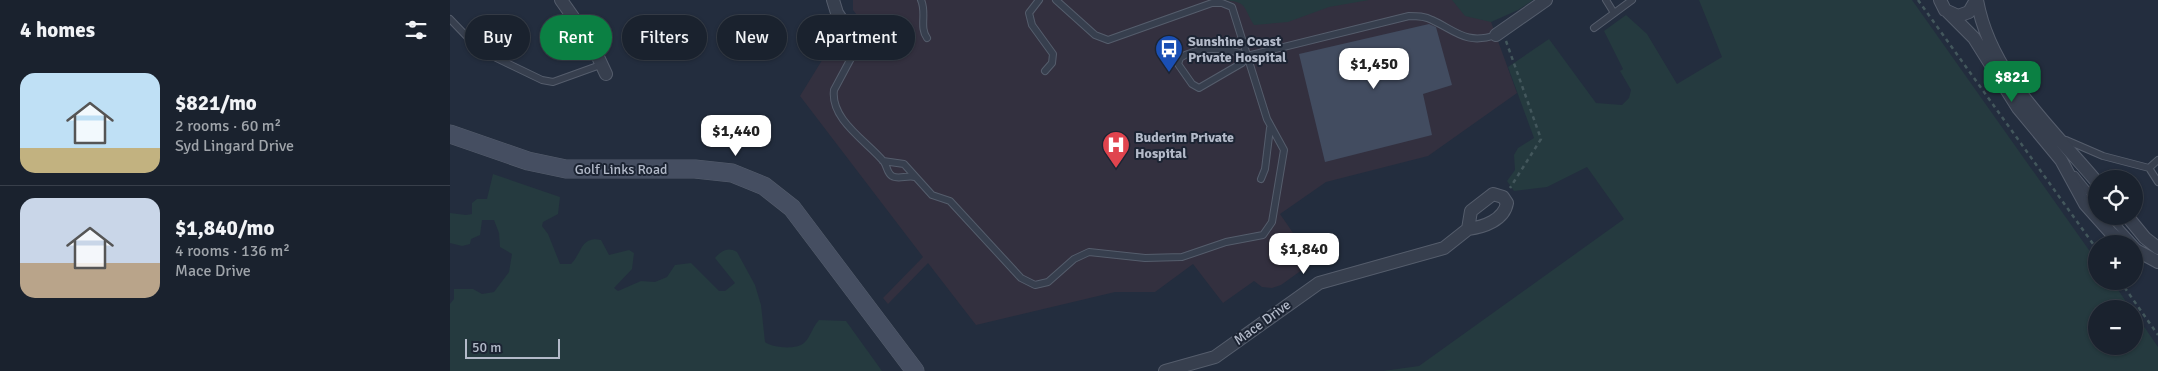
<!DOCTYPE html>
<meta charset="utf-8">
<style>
body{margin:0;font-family:Signika,sans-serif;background:#232a36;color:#f1f3f6;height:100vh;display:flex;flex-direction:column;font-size:19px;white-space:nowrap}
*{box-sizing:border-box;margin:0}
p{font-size:16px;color:#9fa4aa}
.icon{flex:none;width:28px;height:28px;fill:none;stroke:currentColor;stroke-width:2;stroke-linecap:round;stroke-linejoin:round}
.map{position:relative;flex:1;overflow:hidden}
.side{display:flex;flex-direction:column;background:#1a222e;width:450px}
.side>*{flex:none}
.banner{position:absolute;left:15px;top:15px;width:475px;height:45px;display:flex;gap:10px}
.tools{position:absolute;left:1638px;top:170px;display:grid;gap:10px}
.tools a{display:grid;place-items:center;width:55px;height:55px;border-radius:50%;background:#1a222e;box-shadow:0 1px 4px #0004,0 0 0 1px #383f4a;font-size:25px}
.scale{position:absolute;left:15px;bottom:12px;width:95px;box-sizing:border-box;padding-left:5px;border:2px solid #b3bac9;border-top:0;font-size:14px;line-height:18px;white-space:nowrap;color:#b3bac9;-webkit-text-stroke:4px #1c2433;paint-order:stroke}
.price{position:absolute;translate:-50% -42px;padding:0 11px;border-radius:10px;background:#fff;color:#222;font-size:16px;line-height:32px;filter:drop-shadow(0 1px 2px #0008)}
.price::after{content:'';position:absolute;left:50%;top:30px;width:15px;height:11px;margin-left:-8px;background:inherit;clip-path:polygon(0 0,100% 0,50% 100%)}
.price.on{background:#0b8043;color:#fff}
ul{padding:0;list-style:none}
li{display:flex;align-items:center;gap:15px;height:125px;padding:0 20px}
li+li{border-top:1px solid #383f4a}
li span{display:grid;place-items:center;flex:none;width:140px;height:100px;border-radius:15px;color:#555}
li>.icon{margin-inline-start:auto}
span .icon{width:60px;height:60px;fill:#fffc;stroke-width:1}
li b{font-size:21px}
h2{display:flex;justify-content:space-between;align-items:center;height:60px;padding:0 20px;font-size:21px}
.pill{padding:0 18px;border-radius:22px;background:#1a222e;box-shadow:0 1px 4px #0004,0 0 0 1px #383f4a;font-size:18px;line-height:45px}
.pill.on{background:#0b8043;color:#fff}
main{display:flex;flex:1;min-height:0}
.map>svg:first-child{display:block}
</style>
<main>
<section class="side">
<h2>4 homes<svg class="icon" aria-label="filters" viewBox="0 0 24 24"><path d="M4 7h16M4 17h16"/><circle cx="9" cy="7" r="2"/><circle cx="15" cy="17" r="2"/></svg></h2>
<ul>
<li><span style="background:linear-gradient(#bfe0f5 75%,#c2b280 0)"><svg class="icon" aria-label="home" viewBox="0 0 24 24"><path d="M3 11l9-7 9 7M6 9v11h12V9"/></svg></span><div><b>$821/mo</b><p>2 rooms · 60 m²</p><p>Syd Lingard Drive</p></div></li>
<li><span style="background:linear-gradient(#c9d6e8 65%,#b9a48a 0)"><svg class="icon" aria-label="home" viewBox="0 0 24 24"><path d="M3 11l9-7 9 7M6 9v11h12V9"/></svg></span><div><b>$1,840/mo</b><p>4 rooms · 136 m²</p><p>Mace Drive</p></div></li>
</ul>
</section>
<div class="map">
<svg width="1708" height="371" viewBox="0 0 1708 371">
<rect width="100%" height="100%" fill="#232d3e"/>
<path fill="#33303f" d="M403,0H1033L1067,93L978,156L876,182L830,214L863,262L831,285L822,288L812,287L804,281L773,303L743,264L705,292H665L526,325L478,263L438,304L433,298L473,257L350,96L382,44L416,27L403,10Z"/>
<path fill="#253a3f" d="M774,0H919L879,7L838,22L804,25C793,7 798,2 774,0Z
M1002,0H1083L1068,10L1041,22L1015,16Z
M1249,0H1462L1646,260V281H1662L1681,309H1646V346H1684V312L1708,347V371H933L969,366L1174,219L1137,167L1097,187L1064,191L1057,181L1065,170L1064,155L1068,148L1084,138L1058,67L1099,39L1146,103L1172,105L1179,98L1181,90L1170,71L1173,69L1154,31L1176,15L1197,34L1227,84L1272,57Z
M43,174L110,197L108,214L93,222L92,226L98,234L110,264H121C132,253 131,235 151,240L159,255L179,250L184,253L182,269L164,288L168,291L191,281L205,282L217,277L225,265L241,263L269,291H275L285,283L265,258C272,250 278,247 287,252L305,285L311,305L315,342C323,348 346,350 354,343C360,338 363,326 369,320L396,321L432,371H0V304L4,299V289H23L32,294L44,292L59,272L62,254L50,247L49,233L44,220H32L30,235L21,239L20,244L12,246L0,243V213L16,215L22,214V203L27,199H37Z"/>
<path fill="#424c60" d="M979,24L986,27L1002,85L973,94L982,135L875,162L849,54Z"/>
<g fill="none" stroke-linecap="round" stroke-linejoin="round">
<defs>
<path id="service" d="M471,0C477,13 469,27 477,38
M589,0L579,13L582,25L603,54L602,63L595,71
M1156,0L1164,13
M0,19L24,44L36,53L92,80L103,82L153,64
M1144,28L1182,0
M401,34L406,49L384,90C380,120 418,142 434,162C437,166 437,173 442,176C448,180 457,175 465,177
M797,56L792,63L749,88L742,84L728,64L730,58C748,46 777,47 797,56L959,16C967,16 975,16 982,20C1006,31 1016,45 1046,35
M1616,140L1653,156L1699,168L1708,160
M433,161L454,164L482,195L500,201L571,278L585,285L598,282L624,259L639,252L695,258L732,257L776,242L813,235L822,222L834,150L817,119L782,7L772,3H762L658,40L645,35L606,0
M1699,168L1708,182
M1625,175L1646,201
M811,179L815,169L820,128
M1659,216L1688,248"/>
<path id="minor" d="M111,0L142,44L156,74
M383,0L387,13L401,34
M1490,0L1495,10L1508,16L1519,12L1526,0
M1527,0C1540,74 1600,126 1646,181
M1498,12L1524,38L1568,108L1611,160L1635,204L1661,233L1675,244
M1046,35L1096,0
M1043,194L1053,197L1057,203C1054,220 1034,227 1018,229L1021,211Z
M1677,216L1695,238L1708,248
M1684,249L1708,262
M715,371L765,357L869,283L994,248L1018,229"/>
<path id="secondary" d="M0,134L78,161L116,169H245L282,173L314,186L342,208L465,371"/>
</defs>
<use href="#service" stroke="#555d6c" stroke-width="8"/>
<use href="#minor" stroke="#555d6c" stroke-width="14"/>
<use href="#secondary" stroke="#555d6c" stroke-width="19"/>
<path stroke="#43575c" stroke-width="2.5" stroke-dasharray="4 4" stroke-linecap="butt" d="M1468,0L1646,248
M1056,41L1091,139L1060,188
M1670,281L1708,335"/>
<use href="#service" stroke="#373f4e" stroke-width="6"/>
<use href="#minor" stroke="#373f4e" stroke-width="12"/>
<use href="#secondary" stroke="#454e61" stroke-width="18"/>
</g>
<defs>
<symbol id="bus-pin" viewBox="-11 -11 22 30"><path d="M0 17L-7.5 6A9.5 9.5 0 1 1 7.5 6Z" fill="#1a4fb4" stroke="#1c2433"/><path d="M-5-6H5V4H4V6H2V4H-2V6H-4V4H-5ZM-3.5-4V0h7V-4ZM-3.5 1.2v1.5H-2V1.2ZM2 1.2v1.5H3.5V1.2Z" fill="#fff"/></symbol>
<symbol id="hospital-pin" viewBox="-11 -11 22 30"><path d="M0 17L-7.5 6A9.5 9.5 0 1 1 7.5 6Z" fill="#e0444e" stroke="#1c2433"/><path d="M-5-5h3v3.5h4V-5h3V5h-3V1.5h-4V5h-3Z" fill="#fff"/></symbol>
</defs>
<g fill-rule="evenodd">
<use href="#bus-pin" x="703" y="33" width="32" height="43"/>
<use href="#hospital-pin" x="650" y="129" width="32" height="43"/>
</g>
<g text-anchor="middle" stroke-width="4" stroke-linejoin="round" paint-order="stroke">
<g font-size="14" font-weight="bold" fill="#b3bac9" stroke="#1c2433" text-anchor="start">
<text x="738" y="46">Sunshine Coast<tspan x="738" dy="16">Private Hospital</tspan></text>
<text x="685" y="142">Buderim Private<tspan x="685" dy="16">Hospital</tspan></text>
</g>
<g font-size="14" fill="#b3bac9" stroke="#1c2433">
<text x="171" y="174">Golf Links Road</text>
<text transform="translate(812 322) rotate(-36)" y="5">Mace Drive</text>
</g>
</g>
</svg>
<div class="tools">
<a><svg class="icon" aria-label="locate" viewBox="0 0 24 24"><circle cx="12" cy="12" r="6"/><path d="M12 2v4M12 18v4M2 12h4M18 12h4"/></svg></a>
<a>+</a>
<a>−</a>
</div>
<div class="scale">50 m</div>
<b class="price" style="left:924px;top:90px">$1,450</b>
<b class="price on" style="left:1562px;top:103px">$821</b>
<b class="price" style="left:286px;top:157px">$1,440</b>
<b class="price" style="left:854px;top:275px">$1,840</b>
<div class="banner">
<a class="pill">Buy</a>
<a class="pill on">Rent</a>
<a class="pill">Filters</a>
<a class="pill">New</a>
<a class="pill">Apartment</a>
</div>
</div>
</main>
